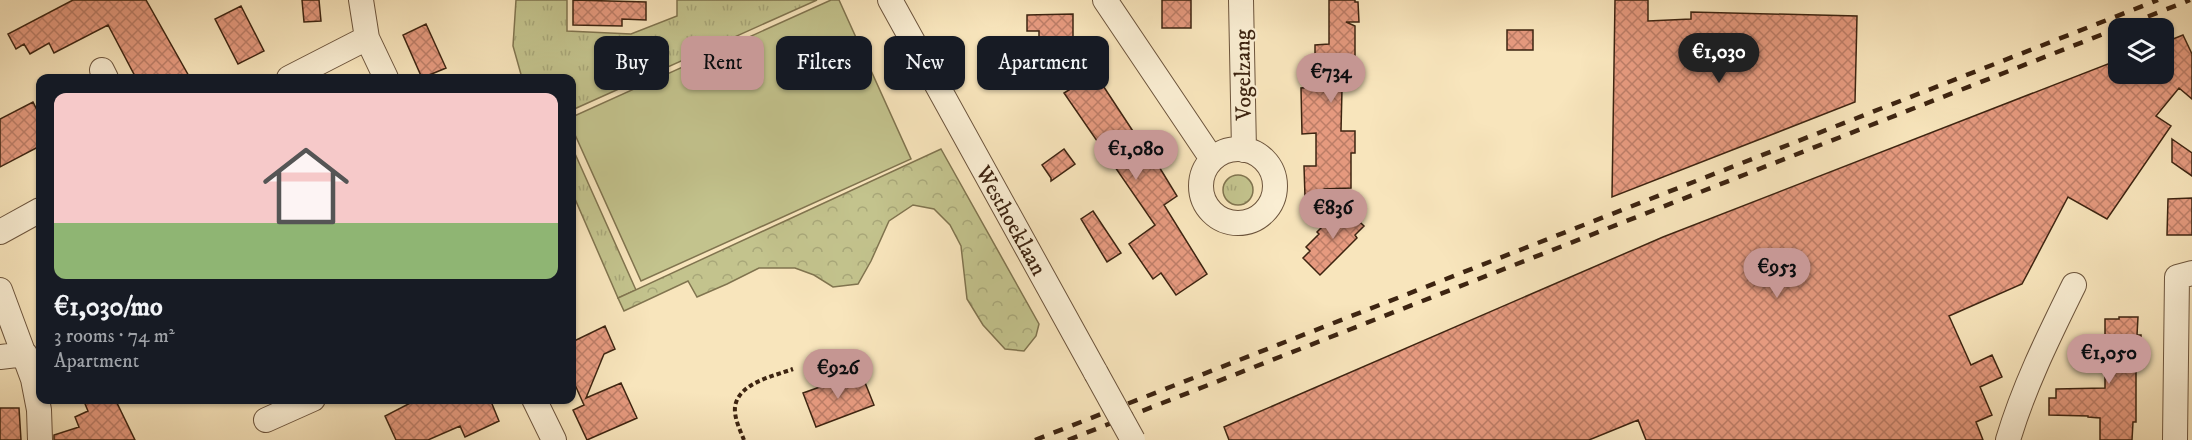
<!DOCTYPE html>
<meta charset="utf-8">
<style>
body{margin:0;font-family:"IM FELL DW Pica",serif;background:#242831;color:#f1f3f6;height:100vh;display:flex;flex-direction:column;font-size:22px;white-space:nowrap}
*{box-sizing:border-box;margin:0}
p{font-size:20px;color:#9ea1a6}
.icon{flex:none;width:33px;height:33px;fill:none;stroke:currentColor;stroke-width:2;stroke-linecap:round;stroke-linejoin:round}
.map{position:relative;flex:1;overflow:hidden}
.sheet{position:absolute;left:36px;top:74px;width:540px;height:330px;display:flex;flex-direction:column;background:#171b24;border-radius:12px;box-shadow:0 2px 4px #0004}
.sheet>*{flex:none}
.hud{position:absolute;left:594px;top:36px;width:570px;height:54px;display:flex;gap:12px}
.buttons{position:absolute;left:2108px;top:18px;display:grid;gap:12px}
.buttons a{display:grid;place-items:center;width:66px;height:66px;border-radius:12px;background:#171b24;box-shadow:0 2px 4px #0004;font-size:30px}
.price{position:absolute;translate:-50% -51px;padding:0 14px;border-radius:21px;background:#c59692;color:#111;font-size:20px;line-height:39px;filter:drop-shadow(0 2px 3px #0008)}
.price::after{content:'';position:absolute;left:50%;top:36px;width:18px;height:14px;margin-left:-9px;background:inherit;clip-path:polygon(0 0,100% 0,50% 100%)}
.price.selected{background:#222;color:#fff}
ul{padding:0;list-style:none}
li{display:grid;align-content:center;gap:12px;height:318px;padding:0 18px}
li span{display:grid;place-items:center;height:186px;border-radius:12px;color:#555}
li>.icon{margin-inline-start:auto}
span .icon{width:108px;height:108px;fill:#fffc;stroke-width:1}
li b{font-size:26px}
.tag{padding:0 21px;border-radius:12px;background:#171b24;box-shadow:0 2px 4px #0004;font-size:21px;line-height:54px}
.tag.selected{background:#c59692;color:#111}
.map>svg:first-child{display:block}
</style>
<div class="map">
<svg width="2192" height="440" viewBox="0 0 2192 440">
<defs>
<pattern id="grass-tufts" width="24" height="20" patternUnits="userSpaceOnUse" patternTransform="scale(1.5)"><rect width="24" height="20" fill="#c3c38d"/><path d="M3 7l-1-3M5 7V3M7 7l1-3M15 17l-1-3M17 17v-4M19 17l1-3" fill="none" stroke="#a8a779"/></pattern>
<pattern id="forest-crowns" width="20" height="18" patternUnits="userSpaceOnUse" patternTransform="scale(1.5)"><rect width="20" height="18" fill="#c3c38d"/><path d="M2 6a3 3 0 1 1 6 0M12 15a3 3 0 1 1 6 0" fill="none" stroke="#a8a779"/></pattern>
<pattern id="building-cross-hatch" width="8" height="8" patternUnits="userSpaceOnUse" patternTransform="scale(1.5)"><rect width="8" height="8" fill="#e69a7f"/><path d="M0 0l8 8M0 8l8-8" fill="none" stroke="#bc7d67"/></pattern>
</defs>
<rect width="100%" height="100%" fill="#f8e5bc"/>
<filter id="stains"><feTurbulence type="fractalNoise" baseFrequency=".00333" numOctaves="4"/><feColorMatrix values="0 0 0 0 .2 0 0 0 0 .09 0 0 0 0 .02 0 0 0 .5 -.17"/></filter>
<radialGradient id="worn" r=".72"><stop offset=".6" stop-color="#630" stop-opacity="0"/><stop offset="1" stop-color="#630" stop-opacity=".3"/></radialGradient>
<path fill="url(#grass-tufts)" stroke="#80744f" stroke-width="1.5" d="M516,0H567V31L631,34L677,16V0H817L572,110V78H522L513,46Z
M572,147L636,290L618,298L572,192Z
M1223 190a15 15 0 1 1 30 0a15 15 0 1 1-30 0Z"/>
<path fill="url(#forest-crowns)" stroke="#80744f" stroke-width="1.5" d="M941,149L1039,324L1036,336L1024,351L1005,349L983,325L967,299L961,246L950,225L934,209L913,205L889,221L871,261L858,284L833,287L814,275L795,268H759L727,284L697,297L688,281L624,311L618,298Z"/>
<path fill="#c3c38d" stroke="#80744f" stroke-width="1.5" d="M831,0H839L911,159L641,281L572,128V117Z"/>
<path fill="url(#building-cross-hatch)" stroke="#3d2411" stroke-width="1.5" d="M73,0H146L190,78H136L108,25L54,53L49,43L30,54L24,44L16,49L8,34Z
M302,0H319L321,21L304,22Z
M573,0L646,2V20L622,19V26L573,25Z
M1162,0H1191V28H1162Z
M1329,0H1355V2H1358L1359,22H1346L1355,26V68H1345V89H1342L1341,131H1355V153H1351V188L1325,189L1334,197H1305L1304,166H1316V133L1302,134L1301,88L1315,87V45L1329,44Z
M1615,0H1648V21L1691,19V12L1857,16L1855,102L1612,197Z
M241,6L264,51L238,64L215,19Z
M1073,14V43H1039V31H1027V15Z
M426,24L446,68L422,78L403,35Z
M1507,30H1533V50H1507Z
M2183,35L2192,54V99L2179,88L2156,116L2171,126L2107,219L2068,197L2022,284L1949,316L1971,365L1992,355L2002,377L1980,387L1992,415L1976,422L1983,440H1646L1638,420L1589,440H1229L1224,427L1663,237L2118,60V74H2163V43Z
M1085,62L1095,76L1096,75L1146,151L1158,165L1177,196L1164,205L1207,274L1176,295L1161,273L1153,279L1129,244L1155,225L1064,93L1069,90L1061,79Z
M33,102L40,116V146L0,167V119Z
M2172,139L2192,153V176L2172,162Z
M1064,149L1075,164L1051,181V178L1042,165Z
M2192,198V235H2167L2168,199Z
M1343,206L1364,226L1355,235L1357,238L1320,275L1303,258L1310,251L1306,247L1319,234L1317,232Z
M1093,211L1121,253L1107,262L1081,219Z
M2119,317H2138L2137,335H2141V368H2136V422H2133L2132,440H2100V418L2088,417V416L2049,415V398H2056V389L2105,388V319H2119Z
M605,326L615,349L604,354L586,398L621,383L637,418L587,440L573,410L584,405L572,378V342Z
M859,373L862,381L864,380L874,405L816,427L803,393Z
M83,399H115L135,440H54V435L79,427L75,417L88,411Z
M418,399H490L499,421L465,437L460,426L428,440H396L385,416Z
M0,408H19L21,440H0Z"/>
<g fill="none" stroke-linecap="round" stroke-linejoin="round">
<defs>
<path id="minor" d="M361,0L367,38L386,78
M890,0L1096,373
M1105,0L1212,159
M1241,0L1244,150
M102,70L106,78
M289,78L367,38
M1201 186a37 37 0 1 1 74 0a37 37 0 1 1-74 0Z
M0,232L40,210
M0,290L33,379L39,410L40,440
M0,357L25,354
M534,399L554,440
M266,420L313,399
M2008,440C2024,386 2049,336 2074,285
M2175,440L2177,277L2192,273"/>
</defs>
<use href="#minor" stroke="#6c543c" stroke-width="26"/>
<path stroke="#3d2411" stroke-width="4" stroke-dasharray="4.5 3" stroke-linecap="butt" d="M744,440C740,430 734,418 735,407C738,383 774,376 793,369"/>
<use href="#minor" stroke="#faeed3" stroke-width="24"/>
<path stroke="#3d2411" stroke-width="4.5" stroke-dasharray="10 10" stroke-linecap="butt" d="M1035,440L2158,0
M1068,440L2190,0"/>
<defs>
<path id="minor-bridge" d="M1096,373L1133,440"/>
</defs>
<use href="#minor-bridge" stroke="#6c543c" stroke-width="26" stroke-linecap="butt"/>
<use href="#minor-bridge" stroke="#faeed3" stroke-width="24"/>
</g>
<g text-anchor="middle" stroke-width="4.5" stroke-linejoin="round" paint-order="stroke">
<g font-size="22" fill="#3d2411" stroke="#faeed3">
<text transform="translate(1242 75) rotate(-91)" y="8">Vogelzang</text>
<text transform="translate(1012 220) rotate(61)" y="8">Westhoeklaan</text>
</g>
</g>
<rect width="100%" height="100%" filter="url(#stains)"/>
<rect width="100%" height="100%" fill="url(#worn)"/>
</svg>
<div class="buttons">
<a><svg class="icon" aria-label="layers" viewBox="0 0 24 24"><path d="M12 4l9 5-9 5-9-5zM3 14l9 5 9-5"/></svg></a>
</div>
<b class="price selected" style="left:1719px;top:84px">€1,030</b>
<b class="price" style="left:1331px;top:104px">€734</b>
<b class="price" style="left:1136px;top:181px">€1,080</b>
<b class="price" style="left:1333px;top:240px">€836</b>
<b class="price" style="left:1777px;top:299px">€953</b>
<b class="price" style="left:2109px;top:385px">€1,050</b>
<b class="price" style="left:838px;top:400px">€926</b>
<div class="hud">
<a class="tag">Buy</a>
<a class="tag selected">Rent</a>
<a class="tag">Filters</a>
<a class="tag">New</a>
<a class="tag">Apartment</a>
</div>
<section class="sheet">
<ul>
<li><span style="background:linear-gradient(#f6c9c9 70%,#8fb573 0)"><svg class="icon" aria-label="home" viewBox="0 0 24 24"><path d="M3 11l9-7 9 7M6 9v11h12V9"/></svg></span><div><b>€1,030/mo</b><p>3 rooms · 74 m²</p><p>Apartment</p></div></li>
</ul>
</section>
</div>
